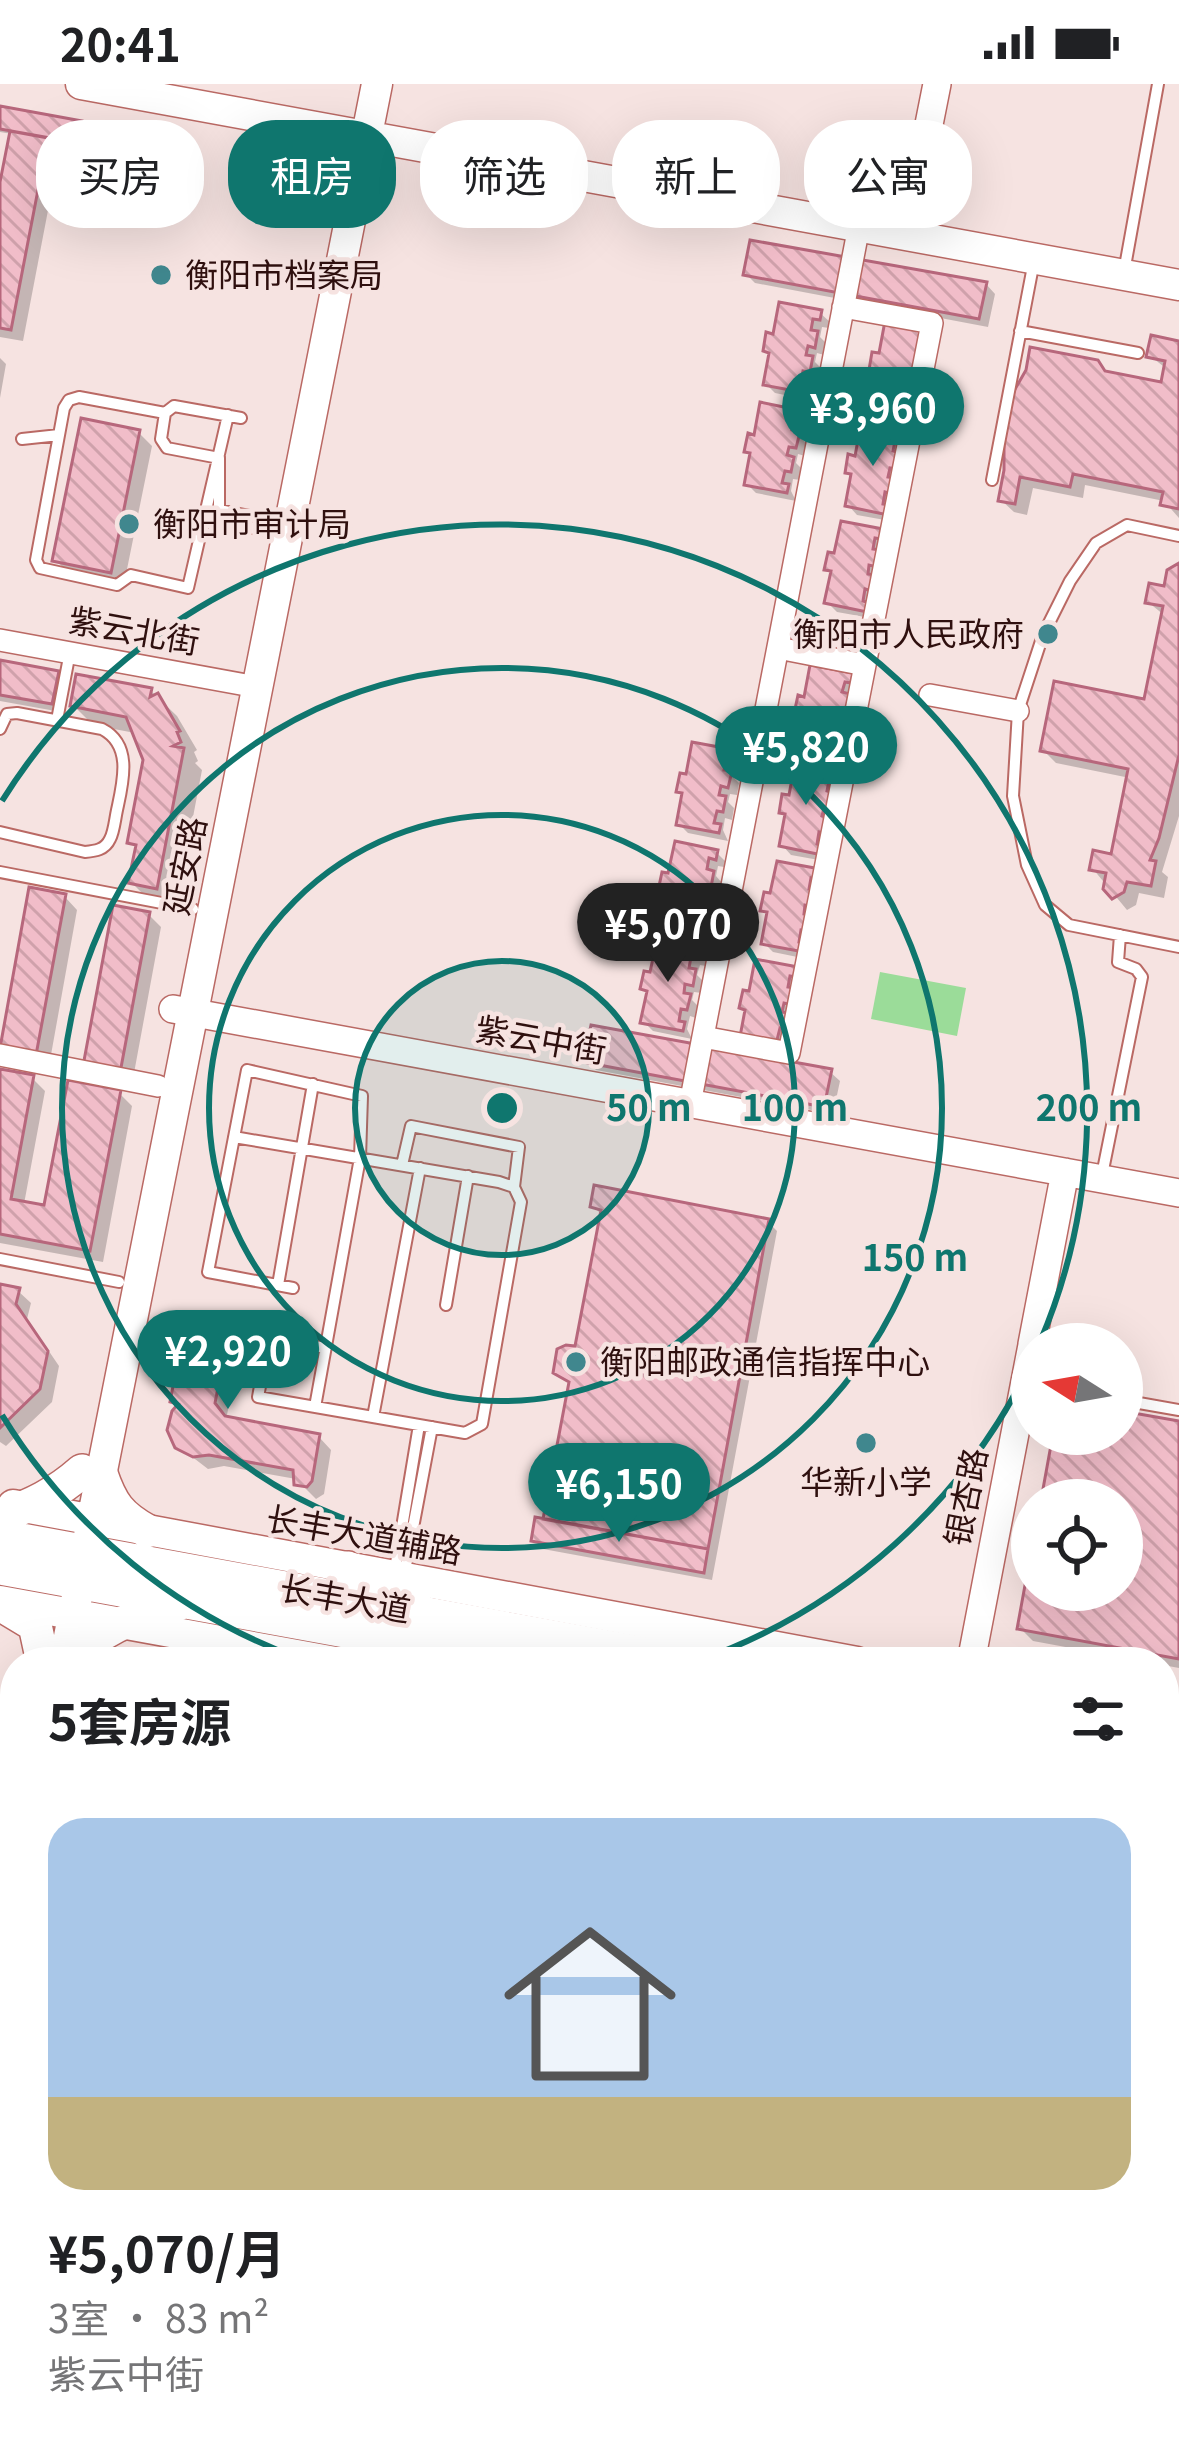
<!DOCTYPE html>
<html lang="zh">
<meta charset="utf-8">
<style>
body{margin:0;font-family:Georgia,"Noto Sans SC",serif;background:#f6f6f6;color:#202124;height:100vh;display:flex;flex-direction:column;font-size:45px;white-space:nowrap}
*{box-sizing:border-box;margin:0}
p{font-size:39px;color:#757577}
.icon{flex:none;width:66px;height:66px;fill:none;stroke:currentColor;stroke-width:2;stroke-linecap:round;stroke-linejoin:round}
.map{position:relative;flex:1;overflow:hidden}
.details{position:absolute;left:0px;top:1563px;width:1179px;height:807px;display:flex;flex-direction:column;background:#fff;border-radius:48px 48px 0 0;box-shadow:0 12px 48px #0002}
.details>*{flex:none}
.top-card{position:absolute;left:36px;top:36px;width:1107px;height:108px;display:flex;gap:24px}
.needle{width:78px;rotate:281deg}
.controls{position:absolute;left:1011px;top:1239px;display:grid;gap:24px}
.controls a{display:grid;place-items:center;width:132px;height:132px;border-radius:50%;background:#fff;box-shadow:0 12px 48px #0002;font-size:60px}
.price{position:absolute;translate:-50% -102px;padding:0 27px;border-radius:42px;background:#0f766e;color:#fff;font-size:39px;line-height:78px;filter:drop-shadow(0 3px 6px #0008)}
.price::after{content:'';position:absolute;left:50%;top:72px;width:36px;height:27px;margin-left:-18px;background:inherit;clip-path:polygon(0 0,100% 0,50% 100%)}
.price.on{background:#222;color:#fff}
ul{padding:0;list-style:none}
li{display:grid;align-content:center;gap:24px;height:636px;padding:0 48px}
li span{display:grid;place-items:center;height:372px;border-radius:36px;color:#555}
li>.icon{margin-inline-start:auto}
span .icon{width:216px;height:216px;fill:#fffc;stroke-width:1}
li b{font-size:51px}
h2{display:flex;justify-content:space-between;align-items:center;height:144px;padding:0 48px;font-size:51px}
.pill{padding:0 42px;border-radius:48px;background:#fff;box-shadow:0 12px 48px #0002;font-size:42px;line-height:108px}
.pill.on{background:#0f766e;color:#fff}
.status{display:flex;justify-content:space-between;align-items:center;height:84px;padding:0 60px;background:#fff;direction:ltr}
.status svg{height:33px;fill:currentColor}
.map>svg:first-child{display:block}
</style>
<div class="status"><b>20:41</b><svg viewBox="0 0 49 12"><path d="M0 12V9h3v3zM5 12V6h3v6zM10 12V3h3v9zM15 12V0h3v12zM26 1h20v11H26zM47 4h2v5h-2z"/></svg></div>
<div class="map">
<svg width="1179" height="2368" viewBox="0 0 1179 2368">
<defs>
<pattern id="forest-firs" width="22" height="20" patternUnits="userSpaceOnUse" patternTransform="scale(3)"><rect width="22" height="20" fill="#78d478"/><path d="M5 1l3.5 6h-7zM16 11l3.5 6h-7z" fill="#68b567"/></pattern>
<pattern id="building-back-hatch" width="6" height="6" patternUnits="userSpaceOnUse" patternTransform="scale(3)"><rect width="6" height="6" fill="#f1bdc9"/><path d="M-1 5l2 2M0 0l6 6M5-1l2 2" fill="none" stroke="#cfa1ab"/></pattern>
</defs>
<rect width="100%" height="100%" fill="#f6e3e1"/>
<path fill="url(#forest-firs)" d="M0,2163H15V2355H218L215,2368H0Z
M258,2355H519L517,2368H256Z"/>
<path fill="#9bdc99" d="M880,888L966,904L957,952L871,935Z"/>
<path fill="#0003" d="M0,25L81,40L86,46L83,63L46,56L59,69L23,257L0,253V114L12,50L0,48Z
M746,190L986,200L995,210L988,243L755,199Z
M820,229L830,238L829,244L822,243L820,253L826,259L824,271L817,269L815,278L821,284L819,295L812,294L810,306L814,317L775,309L766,300L771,272L766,266L775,253Z
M936,257L920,336L881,328L872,318L877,291L872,285Z
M1179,260V434L1164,417L1085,401L1083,414L1033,404L1027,431L1014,428L1001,416L1007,387L1108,290L1164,301L1167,285L1150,272Z
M0,274L6,280L0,314Z
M801,330L811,339L810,344L803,343L801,354L807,360L805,372L798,370L796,379L802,385L800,396L793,395L791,407L796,417L756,409L747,400L752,372L747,367Z
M139,349L152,362L124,500L68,489L56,476Z
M902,351L896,438L857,431L848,421L853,394L848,388Z
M882,448L876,535L837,528L827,518L833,491L827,485Z
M1179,484V732L1162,788L1168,793L1164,814L1139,809L1136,821L1127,826L1093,785L1114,774L1130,694L1056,679L1043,666L1147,618L1164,531L1148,518L1166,505Z
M0,579L57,589L66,599L61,628L0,617Z
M852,592L846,679L806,671L797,662L803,635L797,629Z
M151,607L177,632L197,666L194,668L198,677L195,679L202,686L176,822L151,818L131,798L138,766L130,758L146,676L135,649L93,641L73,621Z
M734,669L743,678L742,684L735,683L733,693L739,699L737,711L730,710L728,718L734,724L732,736L725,734L723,746L728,757L688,749L679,740L684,712L679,707Z
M797,683L846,700L830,778L791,771L782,761L787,733L782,728L791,715Z
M716,768L726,778L724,783L718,782L716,792L722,799L720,810L713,809L711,817L717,823L714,835L708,833L706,846L710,856L671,848L662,839L667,811L662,806Z
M818,788L812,876L773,868L764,859L769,831L764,826Z
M65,813L77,826L49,982L16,976Z
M148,830L161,843L132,1000L99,994Z
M698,867L707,876L706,882L700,881L697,891L704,898L702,909L694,908L692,916L698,922L696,934L690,932L687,945L692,955L653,947L644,938L649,910L643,904Z
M797,886L791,974L742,923Z
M587,977L830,988L840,997L833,1030L596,986Z
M0,988L32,994L45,1007L24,1120L46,1124L119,1009L132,1022L103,1178L0,1159Z
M593,1122L768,1138L777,1147L712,1496L543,1465L534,1456L545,1438L571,1300L557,1288L578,1266L603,1132Z
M0,1203L18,1207L31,1219L27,1235L59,1282L52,1318L6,1362L0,1358Z
M188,1237L238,1246L250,1259L249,1265L240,1263L226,1336L319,1353L331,1366L324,1410L316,1415L296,1395L224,1382L208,1385L178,1362L179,1323L173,1317Z
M1122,1330L1179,1340V1584L1033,1557L1020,1544L1032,1480V1506H1122V1416H1044L1056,1350H1122Z
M1164,2305L1179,2309V2368H1115L1118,2355H1164Z
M624,2355H730L721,2368H622Z
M885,2355H926L923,2368H882Z
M971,2355H1011L1008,2368H968Z"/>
<path fill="url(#building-back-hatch)" stroke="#b7677c" stroke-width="3" d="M0,22L82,37L78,59L0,45Z
M10,47L48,54L11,246L0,244V98Z
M750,156L987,198L979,235L743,191Z
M779,218L822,226L820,236L813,235L811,246L818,247L815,264L808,262L806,271L813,272L810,288L803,287L801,299L808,300L806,309L763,301L769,269L763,267L766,248L773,250Z
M885,237L928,245L912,328L869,319L875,288L869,286L872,268L879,269Z
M1151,251L1179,257V425L1160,421L1163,408L1073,390L1070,403L1020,393L1015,420L998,417L1004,386V354L1014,307L1026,286L1030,263L1098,276L1105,287L1161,298L1165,277L1146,273Z
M760,318L803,327L801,337L794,336L792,346L800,348L796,364L789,363L787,371L794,373L791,388L785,387L782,399L789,400L787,409L744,401L750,369L744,368L748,349L754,351Z
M81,334L140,346L111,489L52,477Z
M861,340L904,348L902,358L895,357L893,367L900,369L897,385L890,384L888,393L895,394L892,410L885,408L883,420L889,421L888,431L845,422L851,390L845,389L848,370L855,372Z
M841,437L883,445L881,455L875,454L873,465L880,466L877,483L869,481L868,490L875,491L872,507L865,505L863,517L869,519L867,528L824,519L831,487L824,486L828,468L834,469Z
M1179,479V671L1159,754L1150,776L1156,777L1151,802L1127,798L1124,808L1112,815L1103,805L1106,789L1089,786L1093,766L1111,770L1128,685L1040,667L1054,597L1144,615L1163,522L1145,519L1149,499L1164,502L1167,486Z
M0,576L59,587L52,620L0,611Z
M810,581L853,589L851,599L845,598L842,608L850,610L846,626L839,625L837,634L844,635L841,651L835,649L832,661L839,662L837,672L794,663L800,631L794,630L798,611L804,613Z
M76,590L152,604L150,613L158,609L180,647L177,648L181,658L173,662L184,664L157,805L128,799L136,761L127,759L143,676L126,633L70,622Z
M692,658L735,666L733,677L726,675L724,686L732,687L728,704L721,702L719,711L726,712L723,728L717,727L714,739L721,740L719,749L676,741L682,709L676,708L680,689L686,690Z
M795,679L838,688L836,698L829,697L827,707L834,709L831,725L824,724L822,732L829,734L826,750L819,748L817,760L823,762L822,771L779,762L785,730L779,729L782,710L789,711Z
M675,757L718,766L716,776L709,774L707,785L714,787L711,803L704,801L702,810L709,811L706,827L699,826L697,838L703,839L702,849L659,840L665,808L658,807L662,788L668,789Z
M777,777L820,785L818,796L811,794L809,805L816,806L813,823L805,821L804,830L811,831L808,847L801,846L799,858L805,859L804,868L761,860L767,828L760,827L764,808L770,809Z
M29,803L66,810L36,971L0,964Z
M113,821L150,828L120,989L83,982Z
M657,856L699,864L697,874L691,873L689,884L696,885L693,902L685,900L684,909L691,910L687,926L681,925L679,937L685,938L683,947L640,939L647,907L640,905L644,887L650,888Z
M755,875L798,883L796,893L790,892L788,903L795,904L792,921L784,919L782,928L789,929L786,945L780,944L777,956L784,957L739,958L745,926L739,924L743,906L749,907Z
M591,941L832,985L824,1023L583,978Z
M0,985L34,991L11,1115L44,1121L68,996L121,1006L90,1167L0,1150Z
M594,1101L769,1135L708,1465L543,1435L569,1298L553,1289L557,1265L566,1261L575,1262L601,1126L590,1123Z
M0,1200L20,1204L16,1220L48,1267L40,1305L0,1344Z
M186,1234L239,1244L237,1254L228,1252L215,1319L225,1332L320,1350L312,1397L307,1403L294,1401L293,1386L209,1371L193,1373L175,1364L167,1346L172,1327L178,1320L170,1318Z
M1122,1327L1179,1337V1575L1017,1545L1032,1463V1506H1122V1416H1041L1053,1350H1122Z
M535,1433L708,1465L704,1489L531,1457Z
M1164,2302L1179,2307L1174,2368H1139L1142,2355H1164Z
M621,2355H663L661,2368H619Z
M663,2355H715L706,2368H661Z
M774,2355H813L804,2368L766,2367Z
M968,2355H996L994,2368H965Z
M1057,2355H1090L1083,2368H1054Z"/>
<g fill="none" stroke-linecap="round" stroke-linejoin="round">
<defs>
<path id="service" d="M1126,177L1158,0
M1020,247L1138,269
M165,329L79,313L69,316L64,324L36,476L40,484L117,501L131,491L188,504L228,331
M241,334L174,322L165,329L161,355L167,364L219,374V426L270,436
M22,355L59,351
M992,396L1034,177
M206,435L268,447
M1179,452L1127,441L1096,459L1070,497L1043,551L1018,627L1013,712L1027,781L1045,821L1069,841L1179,863
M57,636L70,568
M0,645L7,630L17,629L102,645C133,661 123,698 117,726C115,735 114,748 110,755C105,766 95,767 85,768L0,748
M0,788L193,825
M234,1053L499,1098L514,1103L521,1118L482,1340L465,1349L258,1313L269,1254L326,1264
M402,1081L411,1042L519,1063L514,1103
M1102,1091L1142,893L1136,885L1118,878L1120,851
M0,1175L119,1198
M278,1201L313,1000
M293,1204L208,1188L247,986L362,1012L360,1074L315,1323
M446,1221L468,1092
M1122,1316L1179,1326
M373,1333L420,1084
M395,1485L419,1341
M399,1491L406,1481L432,1343
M1164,2017L1179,2020"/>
<path id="minor" d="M0,556L257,603
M778,564L865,581
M930,611L1018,627
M703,953L789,969L932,239L843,223
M0,971L158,1002
M690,1020L859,142
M1164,2258L1179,2261
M819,2368L828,2355
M872,2368L874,2355
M949,2368L952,2355
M1040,2368L1043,2355
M1095,2368L1098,2355
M1126,2368L1128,2355"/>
<path id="tertiary" d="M907,151L937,0
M173,925L1179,1109
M1032,1260L1065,1088
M971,1578L1032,1261
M544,2368L546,2355
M733,2368L743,2355"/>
<path id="secondary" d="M81,0L1179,201
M13,1421L857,1578
M0,1517L335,1578
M64,1578L377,0
M1164,1728L1179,1730
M0,1800L15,1724
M0,1900L15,1824"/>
<path id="primary" d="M101,1390C111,1420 120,1432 147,1447
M0,1432C32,1422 57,1409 82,1387
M0,1452L690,1578
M0,1484L515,1578
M348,1484L414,1516
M0,1520L35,1541L43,1578
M67,1578C107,1540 130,1535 181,1519
M1170,1636L1179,1643
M1164,1666L1179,1668
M1164,1705L1179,1711"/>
</defs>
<use href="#service" stroke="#ba6964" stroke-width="14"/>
<use href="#minor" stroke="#ba6964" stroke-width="24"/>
<use href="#tertiary" stroke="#ba6964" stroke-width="30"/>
<use href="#secondary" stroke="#ba6964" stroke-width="33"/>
<use href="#primary" stroke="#ba6964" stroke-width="36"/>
<use href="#service" stroke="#fff" stroke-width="10"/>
<use href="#minor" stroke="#fff" stroke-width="21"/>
<use href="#tertiary" stroke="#fff" stroke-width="27"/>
<use href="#secondary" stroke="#fff" stroke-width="30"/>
<use href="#primary" stroke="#fff" stroke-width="33"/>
</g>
<circle cx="502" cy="1024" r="147" fill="#0f766e" fill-opacity=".12"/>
<g fill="none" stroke="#0f766e" stroke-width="6">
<circle cx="502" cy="1024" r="147"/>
<circle cx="502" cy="1024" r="293"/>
<circle cx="502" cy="1024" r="440"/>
<path d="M1032 1277A587 587 0 0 1 698 1577M306 1577A587 587 0 0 1 2 1331M2 717A587 587 0 0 1 1040 1258"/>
</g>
<g fill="#40878e" stroke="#f6e3e1" stroke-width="4.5">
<circle cx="161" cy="191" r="12"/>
<circle cx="129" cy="440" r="12"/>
<circle cx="1048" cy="550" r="12"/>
<circle cx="576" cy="1278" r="12"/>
<circle cx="866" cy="1359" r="12"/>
</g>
<g text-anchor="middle" stroke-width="9" stroke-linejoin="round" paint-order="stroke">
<g font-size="33" fill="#2f100f" stroke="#f6e3e1" text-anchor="start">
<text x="185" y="203">衡阳市档案局</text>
<text x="153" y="452">衡阳市审计局</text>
<text x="1024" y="562" text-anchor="end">衡阳市人民政府</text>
<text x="600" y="1290">衡阳邮政通信指挥中心</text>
<text x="866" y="1410" text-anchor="middle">华新小学</text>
</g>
<g font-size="33" fill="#2f100f" stroke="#f6e3e1">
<text transform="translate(134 547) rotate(10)" y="12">紫云北街</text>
<text transform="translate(185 782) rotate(-79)" y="12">延安路</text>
<text transform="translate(541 956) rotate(10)" y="12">紫云中街</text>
<text transform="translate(966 1413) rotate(-79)" y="12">银杏路</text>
<text transform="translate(364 1451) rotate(10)" y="12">长丰大道辅路</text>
<text transform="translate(345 1515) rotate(10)" y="12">长丰大道</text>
</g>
</g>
<circle cx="502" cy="1024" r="18" fill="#0f766e" stroke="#f6e3e1" stroke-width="6"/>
<g font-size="36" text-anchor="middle" font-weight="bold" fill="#0f766e" stroke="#f6e3e1" stroke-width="9" stroke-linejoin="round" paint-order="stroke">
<text x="649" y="1037">50 m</text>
<text x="795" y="1037">100 m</text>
<text x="1089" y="1037">200 m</text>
<text x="915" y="1187">150 m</text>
</g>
</svg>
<div class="controls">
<a><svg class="needle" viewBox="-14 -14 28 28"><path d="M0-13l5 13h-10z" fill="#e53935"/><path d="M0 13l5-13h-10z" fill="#757577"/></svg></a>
<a><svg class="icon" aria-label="locate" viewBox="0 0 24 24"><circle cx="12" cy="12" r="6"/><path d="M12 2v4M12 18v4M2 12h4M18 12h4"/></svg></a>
</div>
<b class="price" style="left:873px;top:385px">¥3,960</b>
<b class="price" style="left:806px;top:724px">¥5,820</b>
<b class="price on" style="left:668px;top:901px">¥5,070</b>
<b class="price" style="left:228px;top:1328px">¥2,920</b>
<b class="price" style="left:619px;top:1461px">¥6,150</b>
<div class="top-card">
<a class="pill">买房</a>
<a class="pill on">租房</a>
<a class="pill">筛选</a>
<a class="pill">新上</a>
<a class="pill">公寓</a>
</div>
<section class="details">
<h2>5套房源<svg class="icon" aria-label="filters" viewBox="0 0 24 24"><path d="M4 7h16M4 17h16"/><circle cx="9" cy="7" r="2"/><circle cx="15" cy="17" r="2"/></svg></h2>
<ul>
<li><span style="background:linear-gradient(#a9c7e8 75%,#c2b280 0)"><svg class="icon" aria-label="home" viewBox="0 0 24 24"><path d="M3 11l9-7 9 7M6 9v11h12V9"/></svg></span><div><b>¥5,070/月</b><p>3室 · 83 m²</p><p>紫云中街</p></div></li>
</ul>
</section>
</div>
